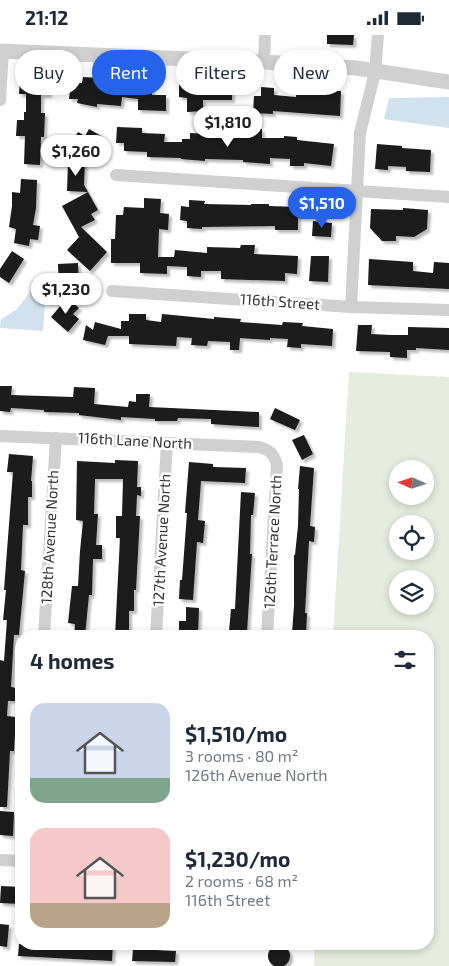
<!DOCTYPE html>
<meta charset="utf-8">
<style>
body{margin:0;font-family:"Exo 2",sans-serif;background:#f2f2f3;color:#1f2937;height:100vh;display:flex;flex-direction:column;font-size:19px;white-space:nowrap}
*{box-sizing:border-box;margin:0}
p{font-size:16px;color:#747a83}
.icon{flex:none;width:28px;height:28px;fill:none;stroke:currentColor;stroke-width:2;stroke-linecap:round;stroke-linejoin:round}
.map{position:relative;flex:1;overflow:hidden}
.sheet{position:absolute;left:15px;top:595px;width:419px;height:320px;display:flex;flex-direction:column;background:#fff;border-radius:20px;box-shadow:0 2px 8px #0003}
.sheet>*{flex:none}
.top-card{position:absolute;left:15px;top:15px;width:420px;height:45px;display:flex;gap:10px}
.needle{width:32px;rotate:273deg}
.controls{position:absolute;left:389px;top:425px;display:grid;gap:10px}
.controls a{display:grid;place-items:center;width:45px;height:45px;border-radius:50%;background:#fff;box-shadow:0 2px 8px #0003;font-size:25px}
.price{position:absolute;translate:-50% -42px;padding:0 11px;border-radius:18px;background:#fff;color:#222;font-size:16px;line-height:32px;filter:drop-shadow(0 1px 2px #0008)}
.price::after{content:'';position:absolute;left:50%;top:30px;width:15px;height:11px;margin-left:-8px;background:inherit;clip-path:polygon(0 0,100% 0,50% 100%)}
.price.on{background:#2563eb;color:#fff}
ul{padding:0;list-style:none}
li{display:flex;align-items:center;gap:15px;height:125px;padding:0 15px}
li span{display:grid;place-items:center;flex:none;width:140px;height:100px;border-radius:15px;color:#555}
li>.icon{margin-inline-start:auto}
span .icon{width:60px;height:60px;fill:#fffc;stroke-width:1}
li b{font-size:21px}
h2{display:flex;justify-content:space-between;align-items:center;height:60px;padding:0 15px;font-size:21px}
.chip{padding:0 18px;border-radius:22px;background:#fff;box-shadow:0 2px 8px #0003;font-size:18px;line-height:45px}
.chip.on{background:#2563eb;color:#fff}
.status{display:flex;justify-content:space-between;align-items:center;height:35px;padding:0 25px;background:#fff;direction:ltr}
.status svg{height:14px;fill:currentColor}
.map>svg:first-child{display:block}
</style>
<div class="status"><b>21:12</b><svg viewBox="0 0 49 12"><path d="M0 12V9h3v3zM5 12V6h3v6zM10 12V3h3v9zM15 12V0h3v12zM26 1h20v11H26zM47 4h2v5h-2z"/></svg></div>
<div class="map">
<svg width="449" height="931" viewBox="0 0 449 931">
<defs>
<filter id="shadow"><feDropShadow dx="3" dy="3" stdDeviation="1" flood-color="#0004"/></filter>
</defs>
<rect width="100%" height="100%" fill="#fff"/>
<path fill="#e6ecdf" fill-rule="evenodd" d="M349,337L449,342V931H314L315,909H428V601H333ZM398,434H425V461H398ZM398,489H425V516H398ZM398,544H425V571H398Z"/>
<path fill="#cfe2ee" d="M449,62V93L384,84L389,63Z
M42,242L47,243L43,296L0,293L1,284L16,275Z"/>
<path fill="#1a1a1a" filter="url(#shadow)" d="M327,0H354L353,10L327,9Z
M83,42L131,45V52H152V60H166V76L138,75V64L122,62L121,71L97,69V72L77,68L78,64H69L71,47L82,48Z
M20,44L49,45V60H41V78H45L44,102H41L40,130L24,129L25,101H16L17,85H24V77H26V59H19Z
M179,48L232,50V65H203V76L187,77V63L179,62Z
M261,52L274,53V60L296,62V54L341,56L340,81L273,76V79L253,78L254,61H261Z
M117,92L142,93V98L165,99L164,107H182V104H190V98L207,99V101L244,103L253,102L254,94H262V103H284V101L297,102V105L334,109L331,131L304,128V131H290V124L270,123V129L243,127V125L205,124V126L181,124V123L147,122V117L124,116V108H116Z
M89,94L103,102L90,123L70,111L78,97L85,101Z
M377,109L402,111V113L431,115L430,137L406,136V132L388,131V135L375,134Z
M68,127H85L84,150L88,157L67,156Z
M21,144L37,145L36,173L33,190L40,191L38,205L30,204L29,211L14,208L16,194L9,192L12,171V157L20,158Z
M88,157L98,175L91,179L95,185L81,192L107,217L90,236L67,215L79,202L62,171Z
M144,163L161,164L160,178L169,179L168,195L159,194L158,222H174L175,215L207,218V212L240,213L241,210H255L254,219L298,221L297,239L285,238V246L221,244V236H201V242L187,241V232L167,231V239L140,238V228H111V204H115L116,180H123L124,172L144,173Z
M189,165L205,166L204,169L251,170V169H269V171L298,172V195H275V191L202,192V194L187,193V186L180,185L181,171L189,172Z
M403,173L428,175L427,194L414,202L396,201V206H382L370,193L371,174L403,175Z
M313,186L332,188L331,202L312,201Z
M12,216L24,224L9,248L0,242V234Z
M311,221H329L328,247L309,246Z
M369,224L413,227V236L433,238L434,227L449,228V254L368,250Z
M78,228L79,257H59L58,229Z
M67,263L79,273L73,279L79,284L68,297L51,282Z
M129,279H146V285L161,287L162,279L214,284V282L241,284L240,287L282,290L283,287L303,288L302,291L333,294L332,311L301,309V313L287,312L288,304L270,303V305L240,303L239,315H230V307L208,306L207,311L191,310L192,303L177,302L176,311L129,309V301H108L105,310L83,305L86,290L93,295L95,287L121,294V286H129Z
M358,290H372L371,299L391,300H408V292L449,293V315L416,313V315H407V323L390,322V317L356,316Z
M0,351H12L11,360L73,362L74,352L95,353L94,369L128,372L129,366L136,367V359H150L149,372L259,377V392L211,389V384L178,383L177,386H155V384L121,382V385L79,380V378L44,377V375L11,373L10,377L0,376Z
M275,373L300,385L295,395L270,384Z
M304,400L313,419L302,425L292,405Z
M9,419L33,421L31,446H32V462H28V490H23L21,535L25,536L19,600H14L11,652L17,653L16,666H8L7,681L16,682L14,716H10L7,772H0V625L4,626L7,585H3L6,555H4L13,437H7Z
M115,425L138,426L137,452H141V461L137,460L136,481H140L136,555H134V576H129V601H115L120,503H116V481H122L123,444H95L94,479H98L96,510H102V524H93L92,560H89L85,601H74L75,589L68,588L72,551H78L80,516L83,486L76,485L77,426L115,428Z
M189,427L213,429V432L246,433L245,448L201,446L198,485L205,486L203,508L197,507L193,565L179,564L180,545H182L187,478H185Z
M300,431L314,433L310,491L315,492L314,507L309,506L305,578H307L306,599L292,598L294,571V520H295L298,491L299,454H298Z
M241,457L255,458L253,480H251L250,519H252L247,597L229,596L231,574H235Z
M186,572L199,573L198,601H179V586H186Z
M0,776L14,777L13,801L0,800Z
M1,851L21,852V869L0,868Z
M0,889L9,890L7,912L0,911Z
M19,909L100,911V909H113L112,926L18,921Z
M268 921a11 11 0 1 1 22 0a11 11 0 1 1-22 0Z
M133,914L176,916L175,927L132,926Z"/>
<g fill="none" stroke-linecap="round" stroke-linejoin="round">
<path stroke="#d0d0d0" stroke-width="12" d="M264,27L265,0
M0,65L3,16
M116,140L449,162
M112,256L351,272L449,275
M351,272L360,98L375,37L378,0
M0,401L259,412C270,415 274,419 277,430L267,601
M44,601L56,403
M156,601L167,408
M0,825L21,826"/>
<path stroke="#d0d0d0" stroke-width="15" d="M0,16L264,27L356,33L449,47"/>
</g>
<g text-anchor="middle" stroke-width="5" stroke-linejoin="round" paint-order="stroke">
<g font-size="15" fill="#333" stroke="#fff">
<text transform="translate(280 267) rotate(4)" y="5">116th Street</text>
<text transform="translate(135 406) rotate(3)" y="5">116th Lane North</text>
<text transform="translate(50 502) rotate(-87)" y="5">128th Avenue North</text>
<text transform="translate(162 505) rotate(-87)" y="5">127th Avenue North</text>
<text transform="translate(273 507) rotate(-87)" y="5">126th Terrace North</text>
</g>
</g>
</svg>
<div class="controls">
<a><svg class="needle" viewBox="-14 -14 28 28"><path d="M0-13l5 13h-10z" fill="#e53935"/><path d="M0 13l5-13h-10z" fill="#747a83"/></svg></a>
<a><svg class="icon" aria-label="locate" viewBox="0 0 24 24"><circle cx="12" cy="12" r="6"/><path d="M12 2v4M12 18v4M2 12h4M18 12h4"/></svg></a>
<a><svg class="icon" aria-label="layers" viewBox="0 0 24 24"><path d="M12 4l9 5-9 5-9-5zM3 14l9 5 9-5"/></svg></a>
</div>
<b class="price" style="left:228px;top:113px">$1,810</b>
<b class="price" style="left:76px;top:142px">$1,260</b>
<b class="price on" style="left:322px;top:194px">$1,510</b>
<b class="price" style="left:66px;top:280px">$1,230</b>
<div class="top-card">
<a class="chip">Buy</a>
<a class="chip on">Rent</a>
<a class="chip">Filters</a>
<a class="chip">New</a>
</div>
<section class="sheet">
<h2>4 homes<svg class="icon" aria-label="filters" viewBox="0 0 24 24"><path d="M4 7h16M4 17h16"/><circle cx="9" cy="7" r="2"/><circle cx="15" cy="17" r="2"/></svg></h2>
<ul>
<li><span style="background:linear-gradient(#c9d6e8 75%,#7fa58c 0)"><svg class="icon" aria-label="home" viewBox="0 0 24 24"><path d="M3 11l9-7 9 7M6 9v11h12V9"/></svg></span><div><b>$1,510/mo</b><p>3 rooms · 80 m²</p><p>126th Avenue North</p></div></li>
<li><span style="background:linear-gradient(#f6c9c9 75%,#b9a48a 0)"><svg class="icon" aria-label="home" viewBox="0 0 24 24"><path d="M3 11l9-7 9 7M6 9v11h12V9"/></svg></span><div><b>$1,230/mo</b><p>2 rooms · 68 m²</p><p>116th Street</p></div></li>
</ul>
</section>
</div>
